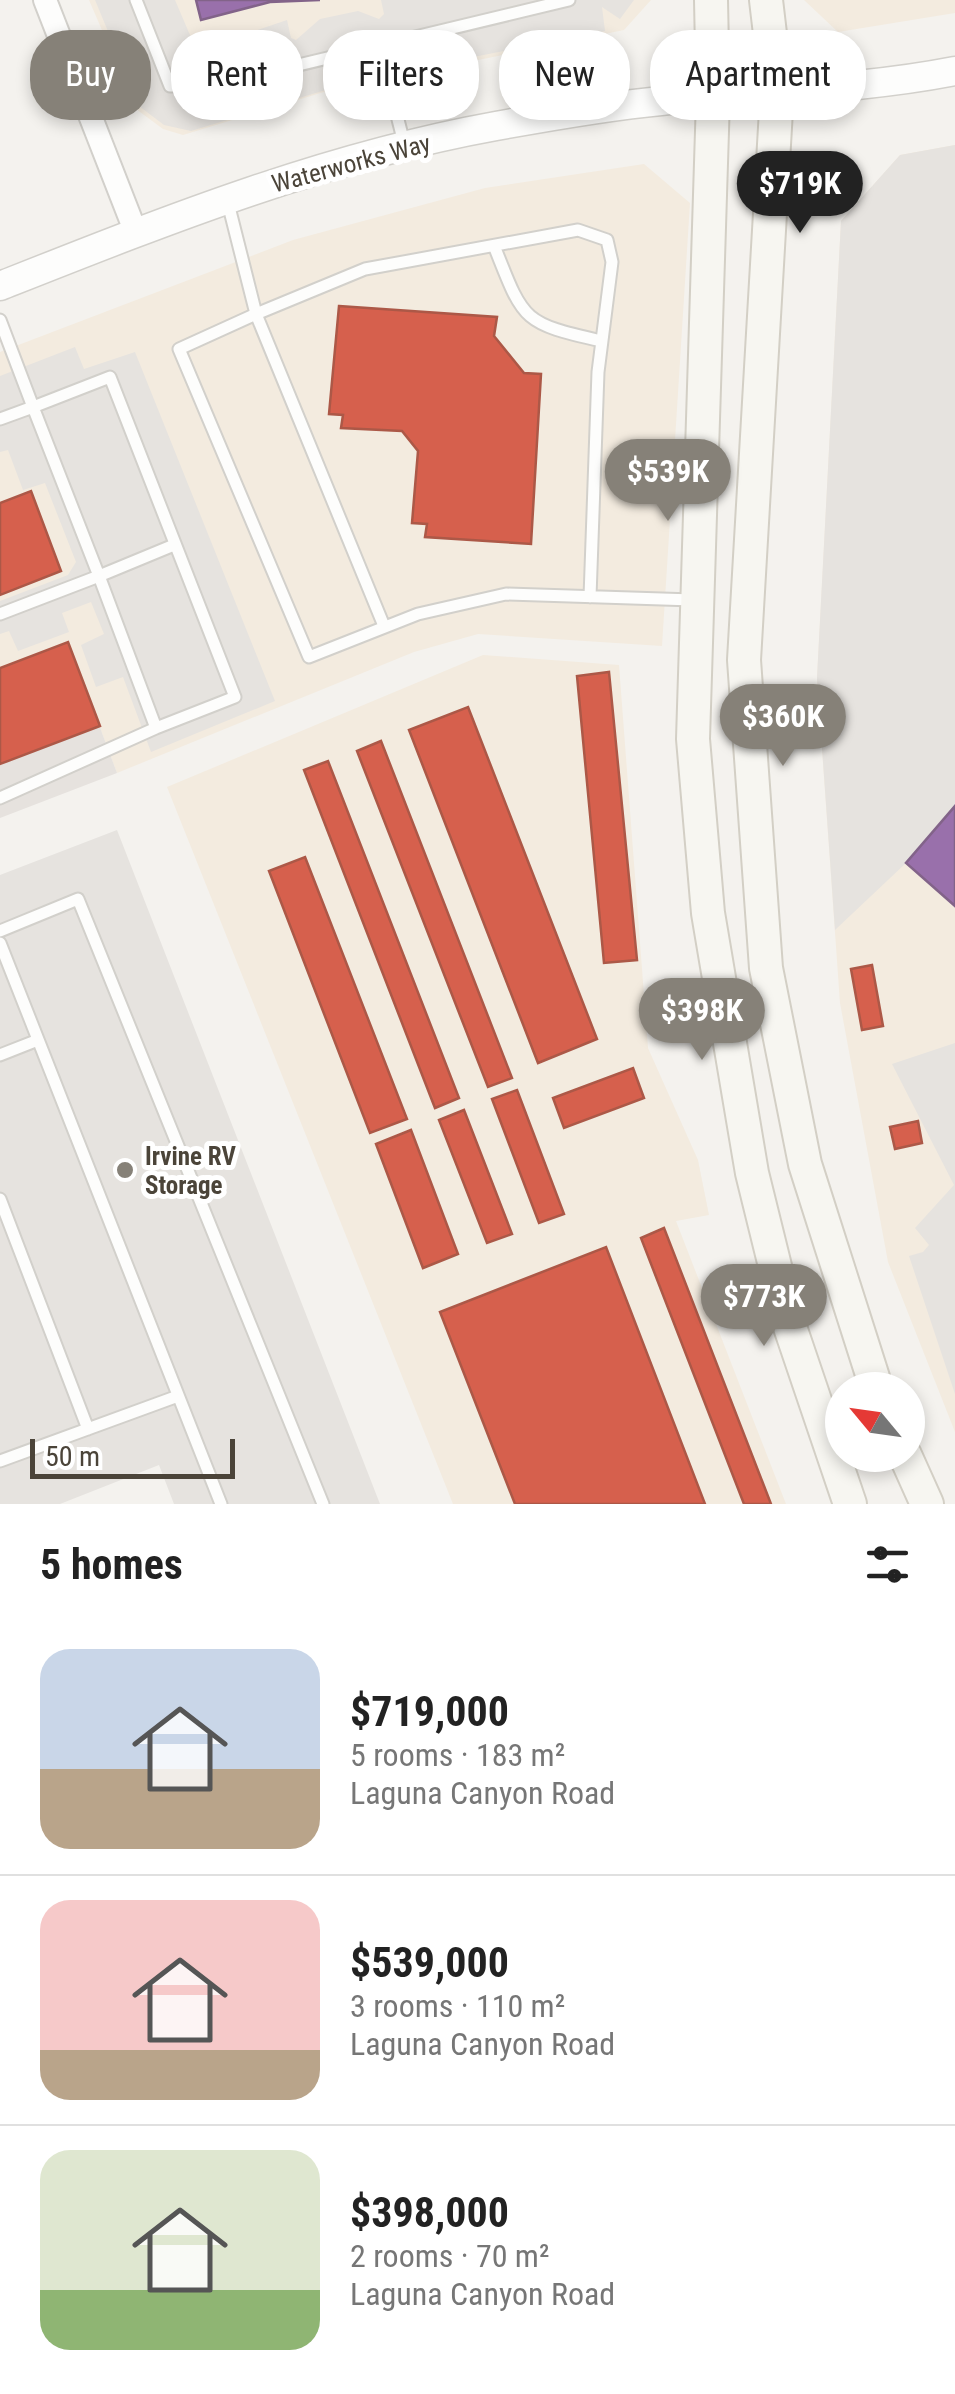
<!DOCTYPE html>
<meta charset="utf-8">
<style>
body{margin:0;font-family:"Roboto Condensed",sans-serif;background:#f2f2f2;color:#222;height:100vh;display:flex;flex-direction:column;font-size:38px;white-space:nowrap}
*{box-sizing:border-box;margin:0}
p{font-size:32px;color:#767676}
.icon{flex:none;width:55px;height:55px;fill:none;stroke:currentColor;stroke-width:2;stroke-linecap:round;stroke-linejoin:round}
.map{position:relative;height:1504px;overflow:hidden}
.sheet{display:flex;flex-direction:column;background:#fff;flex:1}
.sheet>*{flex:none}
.top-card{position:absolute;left:30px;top:30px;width:895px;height:90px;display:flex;gap:20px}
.needle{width:65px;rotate:299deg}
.buttons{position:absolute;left:825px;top:1372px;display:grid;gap:20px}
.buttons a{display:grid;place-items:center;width:100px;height:100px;border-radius:50%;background:#fff;box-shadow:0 5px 15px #0003;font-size:50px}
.scale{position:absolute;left:30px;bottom:25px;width:205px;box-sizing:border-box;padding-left:10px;border:5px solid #4b4439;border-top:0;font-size:28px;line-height:35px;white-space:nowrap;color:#4b4439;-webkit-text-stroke:8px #fff;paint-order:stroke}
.price{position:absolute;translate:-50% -85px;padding:0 22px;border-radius:35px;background:#868178;color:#fff;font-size:32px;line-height:65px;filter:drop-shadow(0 2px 5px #0008)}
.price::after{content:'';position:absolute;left:50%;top:60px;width:30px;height:22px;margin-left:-15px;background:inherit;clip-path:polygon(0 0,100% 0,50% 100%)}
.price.current{background:#222;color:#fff}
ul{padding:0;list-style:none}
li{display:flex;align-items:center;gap:30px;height:250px;padding:0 40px}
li+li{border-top:2px solid #e0e0e0}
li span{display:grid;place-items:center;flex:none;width:280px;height:200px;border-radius:30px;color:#555}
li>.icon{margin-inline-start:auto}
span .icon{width:120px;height:120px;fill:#fffc;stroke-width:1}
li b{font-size:42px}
h2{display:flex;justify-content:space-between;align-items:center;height:120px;padding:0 40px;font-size:42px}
.chip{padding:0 35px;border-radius:40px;background:#fff;box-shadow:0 5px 15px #0003;font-size:35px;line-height:90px}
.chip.current{background:#868178;color:#fff}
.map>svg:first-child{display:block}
</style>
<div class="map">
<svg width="955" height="1504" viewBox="0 0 955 1504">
<rect width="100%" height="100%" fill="#f4f2ee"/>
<path fill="#f3ebdf" d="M89,0H651L624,30L327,91L183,135L163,129L136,109Z
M804,0H955V13L838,32Z
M955,145V1432L888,1262L840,1003L817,678L841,221L900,155Z
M644,164L690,203L662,646L478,634L414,652L117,773L68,643L0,668V352L293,240L485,188Z
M483,655L619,665L648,1048L698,1160L709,1215L676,1221L786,1504H453L167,787Z"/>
<path fill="#e6e2de" d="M68,642L117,773L0,818V668Z"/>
<path fill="#e6e3df" d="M95,0H175L196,49L180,60L187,68L198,72L211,66L205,48L287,20L291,38L296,40L320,19L358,11L379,19L384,14L381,0H634L620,19L602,7L605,31L418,68L407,45L349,58L352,82L191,131L164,125L139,106Z
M955,145V806L906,863L835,930L817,678L841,221L900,155Z
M75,347L84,369L135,352L275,701L151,752L123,677L96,687L81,645L104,634L91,602L62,613L69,632L18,651L9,631L0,634V601L68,575L76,562L45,483L23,490L8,450L0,452V376Z
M117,830L380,1504H174L159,1465L60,1504H0V875Z
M955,1043V1394L909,1256L923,1252L929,1245L915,1228L954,1185L892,1064Z"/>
<path fill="#d6604d" stroke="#ac5847" stroke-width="2.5" d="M339,306L497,317L494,336L524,373L541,374L531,544L425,537L427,524L412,523L418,451L402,431L341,428L343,415L329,414Z
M31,491L61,571L0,595V503Z
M68,642L100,726L0,764V668Z
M609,672L637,960L604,963L577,676Z
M468,707L597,1039L538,1063L409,730Z
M381,741L512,1078L488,1087L357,751Z
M328,761L459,1098L435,1108L304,770Z
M305,857L407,1119L370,1133L269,871Z
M872,965L883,1026L862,1030L851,969Z
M633,1068L644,1098L564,1128L553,1098Z
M517,1090L564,1214L539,1223L492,1099Z
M464,1110L512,1234L487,1243L439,1120Z
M918,1121L922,1143L895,1149L890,1127Z
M411,1130L458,1254L423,1268L376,1144Z
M664,1228L771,1504H744L641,1238Z
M606,1247L705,1504H515L440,1312Z"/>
<path fill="#9970ab" stroke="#826389" stroke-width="2.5" d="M196,0H320L270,2L201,20Z
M955,806V906L906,863Z"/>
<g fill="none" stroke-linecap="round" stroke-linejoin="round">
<defs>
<path id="service" d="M136,0L170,86H211L569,0
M379,45L405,147
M227,199L256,314L179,349L309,657L418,614L506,594L693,600
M495,248C524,322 523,323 601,341
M0,320L33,407L0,419
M0,614L99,576L33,407L110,377L235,697L156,728L99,576L174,545
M384,626L256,314L365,269L578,230L607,240L612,262L598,372L590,597
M0,798L156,728
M0,931L78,899L323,1504
M0,943L221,1504
M0,1055L38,1040
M0,1199L88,1429
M0,1461L178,1396"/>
<path id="minor" d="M45,0L136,233"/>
<path id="tertiary" d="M0,286C162,222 324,157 496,126C551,116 607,106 661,101C759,91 858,90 955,71"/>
<path id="secondary" d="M711,0L713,99L693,739L708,913L752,1173L790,1327L850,1504
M766,0L777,93L744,660L766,968L805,1164L877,1390
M905,1455L927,1504"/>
</defs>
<use href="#service" stroke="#d2d0cb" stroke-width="15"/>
<use href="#minor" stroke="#d2d0cb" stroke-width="26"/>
<use href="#tertiary" stroke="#d2d0cb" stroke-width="31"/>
<use href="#secondary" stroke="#d3cfc5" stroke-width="36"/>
<use href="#service" stroke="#fdfdfc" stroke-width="11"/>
<use href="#minor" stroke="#fdfdfc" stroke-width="22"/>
<use href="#tertiary" stroke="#fdfdfc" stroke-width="28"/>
<use href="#secondary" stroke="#f7f6f1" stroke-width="32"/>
</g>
<circle fill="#868178" stroke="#fff" stroke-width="4" cx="125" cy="1170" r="10"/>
<g text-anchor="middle" stroke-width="10" stroke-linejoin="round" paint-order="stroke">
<g font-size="25" fill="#4b4439" stroke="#fff">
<text transform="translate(351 163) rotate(-15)" y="9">Waterworks Way</text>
</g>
<g font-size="25" font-weight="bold" fill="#4b4439" stroke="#fff" text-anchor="start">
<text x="145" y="1165">Irvine RV<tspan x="145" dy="29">Storage</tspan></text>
</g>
</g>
</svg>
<div class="buttons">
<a><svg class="needle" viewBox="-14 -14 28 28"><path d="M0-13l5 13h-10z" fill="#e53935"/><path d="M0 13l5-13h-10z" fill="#767676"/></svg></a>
</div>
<div class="scale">50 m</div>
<b class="price current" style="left:800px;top:236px">$719K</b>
<b class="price" style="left:668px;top:524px">$539K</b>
<b class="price" style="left:783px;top:769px">$360K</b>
<b class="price" style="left:702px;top:1063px">$398K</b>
<b class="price" style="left:764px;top:1349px">$773K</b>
<div class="top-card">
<a class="chip current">Buy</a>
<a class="chip">Rent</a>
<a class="chip">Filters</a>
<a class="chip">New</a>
<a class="chip">Apartment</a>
</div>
</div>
<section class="sheet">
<h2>5 homes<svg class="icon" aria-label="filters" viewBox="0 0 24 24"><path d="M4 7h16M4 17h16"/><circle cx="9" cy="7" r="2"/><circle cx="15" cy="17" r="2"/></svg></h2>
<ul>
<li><span style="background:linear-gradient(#c9d6e8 60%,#b9a48a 0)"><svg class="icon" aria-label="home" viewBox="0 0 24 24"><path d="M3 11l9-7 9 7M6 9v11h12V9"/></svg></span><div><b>$719,000</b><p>5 rooms · 183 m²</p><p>Laguna Canyon Road</p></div></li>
<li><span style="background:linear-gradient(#f6c9c9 75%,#b9a48a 0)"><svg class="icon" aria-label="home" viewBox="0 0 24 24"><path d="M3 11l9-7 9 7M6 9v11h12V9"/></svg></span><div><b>$539,000</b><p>3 rooms · 110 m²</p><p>Laguna Canyon Road</p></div></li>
<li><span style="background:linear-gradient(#dfe7d0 70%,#8fb573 0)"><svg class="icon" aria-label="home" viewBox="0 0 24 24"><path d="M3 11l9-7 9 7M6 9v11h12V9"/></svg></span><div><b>$398,000</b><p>2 rooms · 70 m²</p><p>Laguna Canyon Road</p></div></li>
</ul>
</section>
